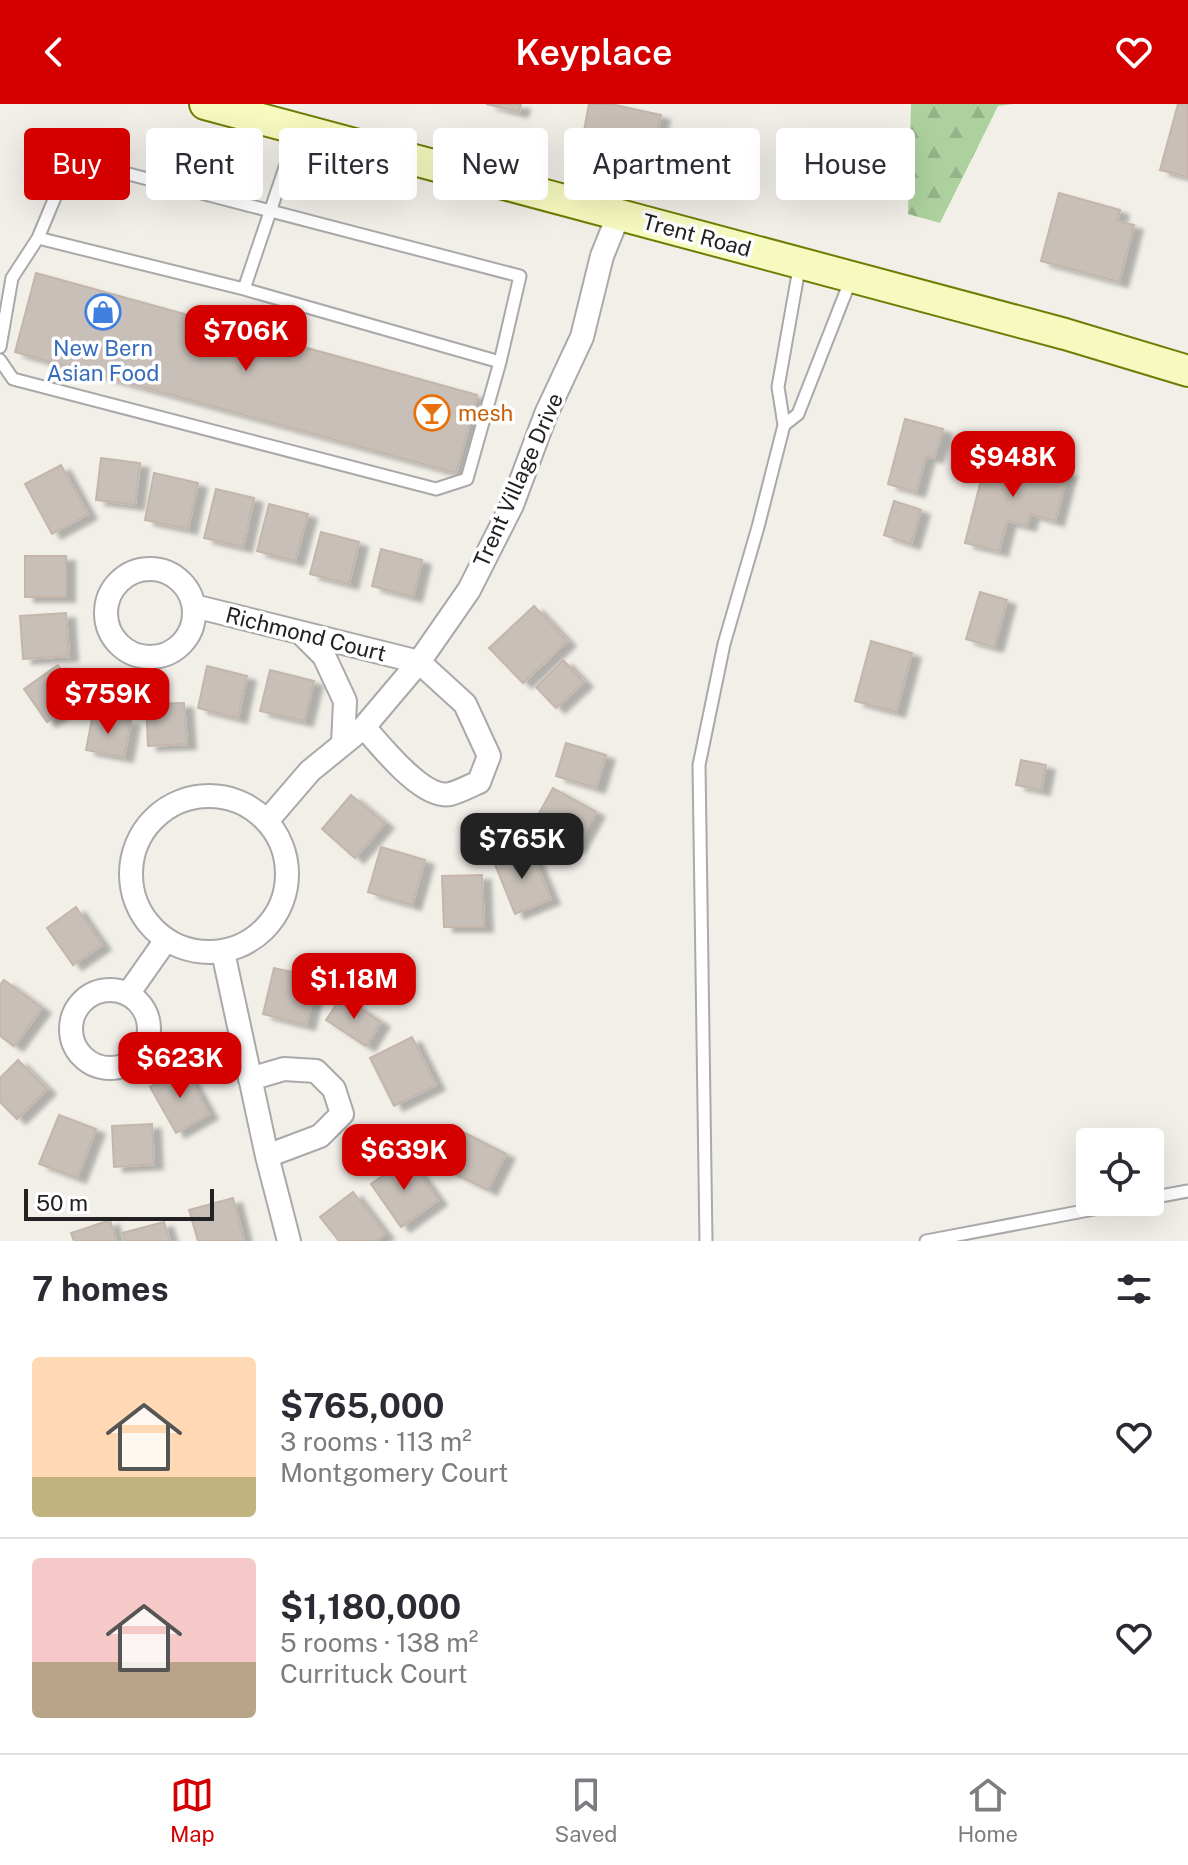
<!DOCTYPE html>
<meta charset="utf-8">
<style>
body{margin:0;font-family:"Public Sans",sans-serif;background:#f2f2f3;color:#2b2b33;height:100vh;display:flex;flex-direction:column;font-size:30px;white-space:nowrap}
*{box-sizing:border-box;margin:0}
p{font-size:26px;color:#7c7c81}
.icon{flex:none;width:44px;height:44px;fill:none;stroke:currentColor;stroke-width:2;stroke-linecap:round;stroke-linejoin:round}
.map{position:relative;height:1137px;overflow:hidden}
.panel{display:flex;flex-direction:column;background:#fff;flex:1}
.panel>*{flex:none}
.hud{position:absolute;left:24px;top:24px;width:1140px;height:72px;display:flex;gap:16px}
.controls{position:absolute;left:1076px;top:1024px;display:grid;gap:16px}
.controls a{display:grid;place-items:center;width:88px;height:88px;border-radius:8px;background:#fff;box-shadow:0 8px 32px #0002;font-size:40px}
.scale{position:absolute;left:24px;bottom:20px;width:190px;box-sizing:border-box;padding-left:8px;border:4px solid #222;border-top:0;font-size:22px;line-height:28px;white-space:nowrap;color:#222;-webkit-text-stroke:6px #fff;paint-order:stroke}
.price{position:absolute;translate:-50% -68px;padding:0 18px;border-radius:16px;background:#d40000;color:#fff;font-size:26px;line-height:52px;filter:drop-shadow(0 2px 4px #0008)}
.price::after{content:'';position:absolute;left:50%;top:48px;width:24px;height:18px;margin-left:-12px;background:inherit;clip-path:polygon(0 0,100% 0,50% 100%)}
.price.on{background:#222;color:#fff}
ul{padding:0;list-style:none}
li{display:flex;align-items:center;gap:24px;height:200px;padding:0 32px}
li+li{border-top:2px solid #e1e1e2}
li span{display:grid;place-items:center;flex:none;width:224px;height:160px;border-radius:8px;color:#555}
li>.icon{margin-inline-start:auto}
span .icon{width:96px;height:96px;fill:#fffc;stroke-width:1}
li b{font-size:34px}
h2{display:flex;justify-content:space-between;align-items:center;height:96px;padding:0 32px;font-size:34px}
.chip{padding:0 28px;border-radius:8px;background:#fff;box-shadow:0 8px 32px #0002;font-size:28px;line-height:72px}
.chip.on{background:#d40000;color:#fff}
header{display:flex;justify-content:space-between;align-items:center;height:104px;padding:0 32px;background:#d40000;color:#fff;font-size:36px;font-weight:600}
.dock{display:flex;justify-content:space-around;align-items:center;height:112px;border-top:2px solid #e1e1e2;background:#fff;font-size:22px;color:#7c7c81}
.dock a{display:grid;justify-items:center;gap:4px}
.dock .on{color:#d40000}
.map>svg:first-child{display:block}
</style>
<header><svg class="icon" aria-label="back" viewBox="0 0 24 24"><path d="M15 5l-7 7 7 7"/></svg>Keyplace<svg class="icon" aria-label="heart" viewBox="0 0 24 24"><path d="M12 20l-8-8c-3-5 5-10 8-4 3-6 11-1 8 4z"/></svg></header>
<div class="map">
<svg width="1188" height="1137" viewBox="0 0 1188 1137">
<defs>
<pattern id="forest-firs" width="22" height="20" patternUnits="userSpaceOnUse" patternTransform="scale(2)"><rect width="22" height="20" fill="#add19e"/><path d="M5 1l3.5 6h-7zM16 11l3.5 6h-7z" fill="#95b388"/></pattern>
<filter id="shadow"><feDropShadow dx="9" dy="5" stdDeviation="2" flood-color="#0004"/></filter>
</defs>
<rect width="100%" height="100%" fill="#f2efe9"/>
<path fill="url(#forest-firs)" d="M911,0H1013L998,2L940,119L908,110Z"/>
<path fill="#c7bfb8" stroke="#c4b6ab" stroke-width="2" filter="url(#shadow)" d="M486,0H521L519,8Z
M589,0H611L661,11L653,47L583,32Z
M1178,0H1188V73L1160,66Z
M1059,89L1120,106L1117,117L1134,121L1119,178L1041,157Z
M36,169L477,291L456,369L15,248Z
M905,315L943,325L934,354L926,352L916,388L888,380Z
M1005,352L1068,368L1055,417L1030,410L1027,422L1007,417L999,447L965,439L985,360L1002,364Z
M101,354L140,359L135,401L96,396Z
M61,361L88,410L52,430L25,380Z
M154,369L198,379L188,425L145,416Z
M216,385L254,394L243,443L204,434Z
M894,397L921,406L911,440L884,431Z
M269,400L308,410L295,457L257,447Z
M321,428L359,438L349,480L310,470Z
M381,445L422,456L413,493L372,482Z
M25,452H66V493H25Z
M980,488L1007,496L994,543L966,535Z
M534,502L567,537L523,579L489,544Z
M66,509L69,552L23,555L20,512Z
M871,537L912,549L896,608L855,597Z
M563,556L584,578L556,604L536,583Z
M58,561L81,593L47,618L24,585Z
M207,562L247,572L238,614L198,604Z
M270,566L314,577L304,617L260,607Z
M184,599L187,640L148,642L146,600Z
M93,610L131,617L124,653L86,646Z
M566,639L606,651L596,684L556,672Z
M1021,656L1046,661L1041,686L1016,681Z
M553,684L596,708L576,744L533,720Z
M351,691L385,719L355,754L322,725Z
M381,743L425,756L412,801L368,788Z
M529,743L551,795L515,810L494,758Z
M482,771L484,823H444L442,772Z
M76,803L102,841L73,861L47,824Z
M274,864L318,874L306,921L263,910Z
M4,876L42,904L14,942L0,932V881Z
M342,892L381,918L366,942L326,916Z
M412,933L436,981L394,1002L370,954Z
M18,956L47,985L17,1015L0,998V974Z
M184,964L209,1010L176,1029L150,983Z
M59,1011L96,1025L77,1074L39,1060Z
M152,1020L154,1060L114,1063L112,1022Z
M463,1028L506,1050L488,1086L445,1065Z
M408,1054L438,1096L401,1123L371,1080Z
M353,1088L385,1130L375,1137H339L320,1113Z
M233,1094L244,1137H198L189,1106Z
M110,1116L116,1137H74L71,1129Z
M164,1118L170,1137H125L122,1129Z"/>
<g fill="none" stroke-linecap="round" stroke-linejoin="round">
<defs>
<path id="lane" d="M298,25L244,185L500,258
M38,134L244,185
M0,243L12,174L38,134L71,55L520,172L500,258L467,375L436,385L13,275L0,256
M784,321L798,310L851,175
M1150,1094L1188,1087
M706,1137L699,661L724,540L758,423L784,321L778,283L800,159
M926,1137L1131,1098"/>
<path id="street" d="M106 509a44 44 0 1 1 88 0a44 44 0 1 1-88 0Z
M194,502L419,558L465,600L489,652L479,678C470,682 459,688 450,690C423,696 381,642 364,623
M303,531L324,552L345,597L343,640
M131 770a78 78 0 1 1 156 0a78 78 0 1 1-156 0Z
M267,717L310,667L364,623L419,558L469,486L512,401L546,310L582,233L602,152L619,110
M223,848L267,1052L289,1137
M71 925a39 39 0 1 1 78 0a39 39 0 1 1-78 0Z
M128,890L166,836
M250,975L284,965L316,967L334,985L342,1010L320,1032L267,1052"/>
<path id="secondary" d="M205,0L1065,230L1188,267"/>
</defs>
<use href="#lane" stroke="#a9a9a9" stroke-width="15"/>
<use href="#street" stroke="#a9a9a9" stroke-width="26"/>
<use href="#secondary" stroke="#707d05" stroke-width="34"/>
<use href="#lane" stroke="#fff" stroke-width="11"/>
<use href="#street" stroke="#fff" stroke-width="22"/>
<use href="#secondary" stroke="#f7fabf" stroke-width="30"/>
</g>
<defs>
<symbol id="shop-ring" viewBox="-11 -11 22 22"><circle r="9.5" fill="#fff" stroke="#3f7fe0" stroke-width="1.5"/><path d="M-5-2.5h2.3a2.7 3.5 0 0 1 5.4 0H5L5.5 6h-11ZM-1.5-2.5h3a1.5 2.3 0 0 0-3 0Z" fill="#3f7fe0"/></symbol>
<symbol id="bar-ring" viewBox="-11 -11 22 22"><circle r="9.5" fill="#fff" stroke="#e8710a" stroke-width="1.5"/><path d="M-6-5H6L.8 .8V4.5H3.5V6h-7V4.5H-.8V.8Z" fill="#e8710a"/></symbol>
</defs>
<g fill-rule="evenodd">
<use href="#shop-ring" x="83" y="188" width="40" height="40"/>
<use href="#bar-ring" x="412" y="289" width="40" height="40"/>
</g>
<g text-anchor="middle" stroke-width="7" stroke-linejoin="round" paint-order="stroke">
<g font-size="22" fill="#222" stroke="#fff">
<text transform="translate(697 131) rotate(15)" y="8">Trent Road</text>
<text transform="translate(518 376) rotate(-66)" y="8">Trent Village Drive</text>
<text transform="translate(306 530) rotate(14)" y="8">Richmond Court</text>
</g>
<g font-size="22" fill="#366cbe" stroke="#fff">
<text x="103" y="252">New Bern<tspan x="103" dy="25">Asian Food</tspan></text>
</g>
<g font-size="22" fill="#c56008" stroke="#fff" text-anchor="start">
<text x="458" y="317">mesh</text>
</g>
</g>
</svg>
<div class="controls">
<a><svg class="icon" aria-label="locate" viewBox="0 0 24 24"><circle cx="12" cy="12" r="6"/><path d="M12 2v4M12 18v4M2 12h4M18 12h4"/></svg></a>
</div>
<div class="scale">50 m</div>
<b class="price" style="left:246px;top:269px">$706K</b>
<b class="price" style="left:1013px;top:395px">$948K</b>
<b class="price" style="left:108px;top:632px">$759K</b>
<b class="price on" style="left:522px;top:777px">$765K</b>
<b class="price" style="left:354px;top:917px">$1.18M</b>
<b class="price" style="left:180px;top:996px">$623K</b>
<b class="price" style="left:404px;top:1088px">$639K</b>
<div class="hud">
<a class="chip on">Buy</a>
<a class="chip">Rent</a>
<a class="chip">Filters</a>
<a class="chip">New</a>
<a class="chip">Apartment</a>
<a class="chip">House</a>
</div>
</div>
<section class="panel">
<h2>7 homes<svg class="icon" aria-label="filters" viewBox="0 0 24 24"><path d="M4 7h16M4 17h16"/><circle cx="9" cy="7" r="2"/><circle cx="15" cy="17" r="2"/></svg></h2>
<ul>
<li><span style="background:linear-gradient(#ffd9b3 75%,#c2b280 0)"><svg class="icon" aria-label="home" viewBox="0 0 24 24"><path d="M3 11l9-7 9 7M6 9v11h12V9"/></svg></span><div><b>$765,000</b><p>3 rooms · 113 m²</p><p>Montgomery Court</p></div><svg class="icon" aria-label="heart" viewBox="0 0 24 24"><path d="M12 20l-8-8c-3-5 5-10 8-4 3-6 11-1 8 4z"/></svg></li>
<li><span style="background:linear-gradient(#f6c9c9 65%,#b9a48a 0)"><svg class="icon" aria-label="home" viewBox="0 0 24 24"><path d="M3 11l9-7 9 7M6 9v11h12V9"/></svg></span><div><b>$1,180,000</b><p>5 rooms · 138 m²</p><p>Currituck Court</p></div><svg class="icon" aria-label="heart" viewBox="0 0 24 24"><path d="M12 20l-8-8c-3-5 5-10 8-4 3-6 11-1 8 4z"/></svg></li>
</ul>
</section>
<nav class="dock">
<a class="on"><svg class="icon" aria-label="map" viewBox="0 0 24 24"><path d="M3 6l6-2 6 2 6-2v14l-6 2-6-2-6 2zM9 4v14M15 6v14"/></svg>Map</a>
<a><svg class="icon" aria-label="saved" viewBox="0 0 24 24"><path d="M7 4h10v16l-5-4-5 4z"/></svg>Saved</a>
<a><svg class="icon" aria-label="home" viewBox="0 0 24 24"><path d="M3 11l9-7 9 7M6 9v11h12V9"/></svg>Home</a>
</nav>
